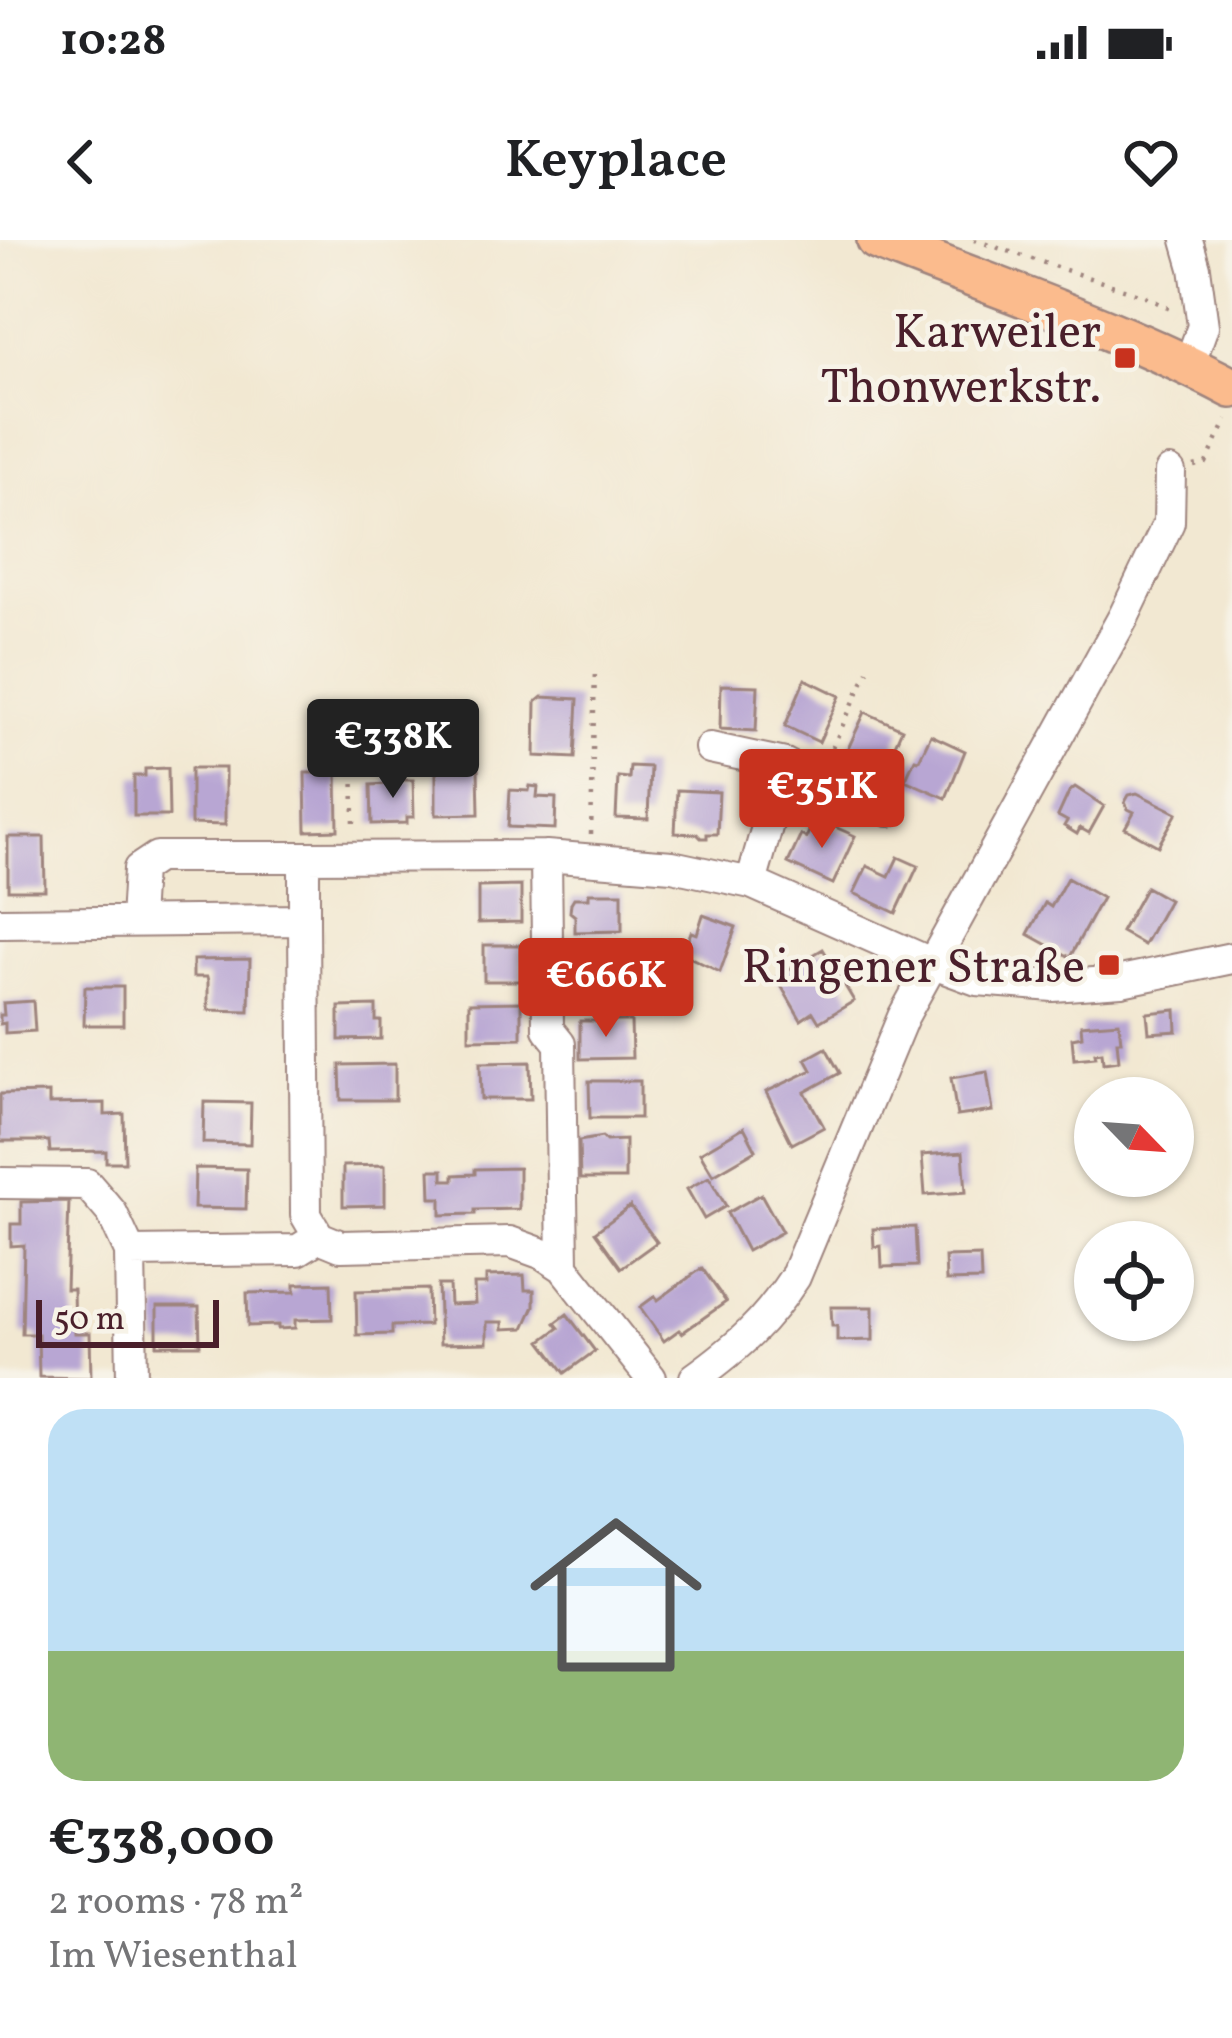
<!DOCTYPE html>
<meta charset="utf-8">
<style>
body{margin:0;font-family:Vollkorn,serif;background:#f6f6f6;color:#202124;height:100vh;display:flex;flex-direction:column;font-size:45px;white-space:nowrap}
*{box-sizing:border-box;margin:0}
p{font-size:39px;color:#757577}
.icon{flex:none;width:66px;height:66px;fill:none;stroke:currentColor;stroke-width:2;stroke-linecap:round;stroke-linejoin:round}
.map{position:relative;height:1138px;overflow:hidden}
.panel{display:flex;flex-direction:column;background:#fff;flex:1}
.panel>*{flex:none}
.needle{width:78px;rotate:115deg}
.fabs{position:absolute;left:1074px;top:837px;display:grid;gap:24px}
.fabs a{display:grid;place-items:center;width:120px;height:120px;border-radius:50%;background:#fff;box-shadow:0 3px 9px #0004;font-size:60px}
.scale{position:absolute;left:36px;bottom:30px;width:183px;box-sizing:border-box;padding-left:12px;border:6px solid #4a1f2b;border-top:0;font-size:33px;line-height:42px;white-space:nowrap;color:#4a1f2b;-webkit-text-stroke:9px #f7f3e8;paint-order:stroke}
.price{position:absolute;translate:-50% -102px;padding:0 27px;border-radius:12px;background:#c8321e;color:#fff;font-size:39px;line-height:78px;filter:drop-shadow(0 3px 6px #0008)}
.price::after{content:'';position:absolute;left:50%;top:72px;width:36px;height:27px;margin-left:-18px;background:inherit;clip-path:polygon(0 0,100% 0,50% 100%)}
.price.current{background:#222;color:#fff}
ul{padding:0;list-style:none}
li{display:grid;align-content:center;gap:24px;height:636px;padding:0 48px}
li+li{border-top:3px solid #e0e0e0}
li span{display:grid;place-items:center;height:372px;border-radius:36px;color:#555}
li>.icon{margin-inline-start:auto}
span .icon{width:216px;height:216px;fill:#fffc;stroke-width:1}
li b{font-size:51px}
.status{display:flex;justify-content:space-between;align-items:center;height:84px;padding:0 60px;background:#fff;direction:ltr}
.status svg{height:33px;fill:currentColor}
header{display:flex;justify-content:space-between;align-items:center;height:156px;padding:0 48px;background:#fff;font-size:54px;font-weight:600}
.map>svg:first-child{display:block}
</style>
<div class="status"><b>10:28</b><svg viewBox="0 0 49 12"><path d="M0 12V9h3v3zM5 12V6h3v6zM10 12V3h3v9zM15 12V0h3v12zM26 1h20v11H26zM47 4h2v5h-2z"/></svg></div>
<header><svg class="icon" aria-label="back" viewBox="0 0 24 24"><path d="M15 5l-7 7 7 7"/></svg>Keyplace<svg class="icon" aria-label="heart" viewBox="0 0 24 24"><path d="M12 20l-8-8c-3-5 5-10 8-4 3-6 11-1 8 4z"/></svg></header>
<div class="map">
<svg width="1232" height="1138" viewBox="0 0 1232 1138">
<rect width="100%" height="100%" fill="#f7f3e8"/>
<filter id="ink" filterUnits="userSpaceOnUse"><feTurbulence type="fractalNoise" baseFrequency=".00833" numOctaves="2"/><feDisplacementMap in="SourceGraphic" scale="24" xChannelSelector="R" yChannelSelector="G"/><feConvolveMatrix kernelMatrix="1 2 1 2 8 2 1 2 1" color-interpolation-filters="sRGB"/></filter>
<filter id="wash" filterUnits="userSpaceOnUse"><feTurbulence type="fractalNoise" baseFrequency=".004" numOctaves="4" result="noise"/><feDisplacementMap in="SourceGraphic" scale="48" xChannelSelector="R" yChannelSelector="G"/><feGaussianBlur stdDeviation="2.7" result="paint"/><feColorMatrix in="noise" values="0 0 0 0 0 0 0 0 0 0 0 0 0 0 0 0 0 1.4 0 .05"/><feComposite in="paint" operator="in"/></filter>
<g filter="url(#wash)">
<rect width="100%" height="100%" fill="#f2e8d2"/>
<g id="blocks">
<path fill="#b8a6d3" d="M805,439L840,456L819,502L785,486Z
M721,445L758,446L756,491L720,489Z
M542,457L578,459L575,518L535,516L536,462Z
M865,472L902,489L884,530L846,513Z
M931,495L965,511L946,558L905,540L915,519L919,520Z
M630,526L650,527L648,579L616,578L618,537L629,538Z
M168,528L169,576H134V536H145V529Z
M191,528H225V585L191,584Z
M478,528L479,574L436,575V529Z
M305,533H337L338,590L306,591Z
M400,533V540H413L414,577H407V583L372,584L371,545L387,544L386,534Z
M530,546L538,547L537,557L556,558L555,589L508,587L510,550L529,551Z
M1075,547L1104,566L1089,593L1080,588L1077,594L1064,586L1067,581L1058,576L1069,552Z
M677,550L719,552L717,594H707V598H701L697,594L675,593Z
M1137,553L1177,573L1158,606L1125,588L1134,572L1128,569L1125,562L1129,555Z
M815,578L855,596L833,644L788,623L801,595L806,598Z
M8,597H44L45,650H8Z
M898,617L918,626L896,673L854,653L867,626L889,636Z
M1067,638L1102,658L1070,717L1028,694L1045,663L1051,667Z
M521,646V682L478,683V647Z
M1146,647L1169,660L1144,705L1121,692Z
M589,653H622V691L575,692V676L570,672L571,663L574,658H589Z
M703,675L736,687L720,732L683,714L691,692L697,694Z
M484,705H522V741H484Z
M823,709L854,761L819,782L813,772L801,780L776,737Z
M618,715L619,740H625V759L575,760V716Z
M250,719L249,771L208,770V741L207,737H193V720Z
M85,747H123V785H84Z
M33,761L35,791L5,793V783L0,784V775H4L3,763Z
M521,762V798L469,799V763Z
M376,766V781H381V799L339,800V767Z
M1176,770L1177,791L1149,793L1147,773Z
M580,781H631L632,818L580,819Z
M1119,782L1121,801H1117L1119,821L1103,823L1102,812L1095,813L1096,817L1074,819L1072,798L1082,796L1081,785Z
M826,808L840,833L805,852L824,887L792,904L766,852L812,830L806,819Z
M530,822L531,859H481L480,823Z
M395,824V860H341L340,825Z
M987,832L993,871L957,876L951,838Z
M589,841H640V878H590Z
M49,853V864L105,863V875L124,874L125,922H106V911L50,912L49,901H0V854Z
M204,862L251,863L250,904L203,903Z
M744,887L756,910L713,935L700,913Z
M602,897L606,901L625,900V939H580L579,901Z
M963,912L966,952L925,955L922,915Z
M385,925V965L343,966V926Z
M195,928L247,929L246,969L194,968Z
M519,928V969L475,970V974L441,975V958H431L430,930H443V940H454V935L475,934V929Z
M709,937L726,966L704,979L687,949Z
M761,954L782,992L747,1011L727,973Z
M69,961L66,1049H73L74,1093H90L91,1138L39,1137L38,1094H22L24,1005L11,1006V984H21V962Z
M630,966L657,1002L621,1028L595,992Z
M915,987L917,1026L882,1027L881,1006L874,1007L873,989Z
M980,1016L981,1040L946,1041L945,1017Z
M702,1028L726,1062L682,1093L679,1090L664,1101L640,1067L655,1056L658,1060Z
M524,1035L525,1050H534V1066L524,1088L503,1089V1082H487V1103L440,1104L438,1045H449L450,1065L475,1064L474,1044H486V1036Z
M331,1043L332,1079L295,1080V1088L278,1089V1085L248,1086L247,1053L295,1052V1044Z
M428,1049L429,1085L392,1086V1094L357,1095L356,1051Z
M157,1067H199L200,1105H157Z
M831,1067H873V1100L837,1101V1086H832Z
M567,1074L595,1111L565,1133L541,1101L559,1088L555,1083Z"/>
</g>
</g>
<g filter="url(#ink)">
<use href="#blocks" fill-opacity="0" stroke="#9e847e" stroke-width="3"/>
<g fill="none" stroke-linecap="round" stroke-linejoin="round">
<defs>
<path id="minor" d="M1187,0L1195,28L1203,86L1189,125
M710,508L785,524
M546,616L548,789L560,804L563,1027
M751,643L785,524L817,541L889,571
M136,680L139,629L157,617H304
M304,680L306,975L319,997L341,1006L510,1002L543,1014L563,1027L651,1138
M0,683L304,680V617L546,616L672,626L751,643L931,723L977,740L1053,746L1121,741L1232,718
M0,943L87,944L112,973L130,1012L132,1138
M130,1012L298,1010L319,997
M695,1138C739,1106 765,1083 795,1037L903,777L1124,376L1169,282L1170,232"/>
<path id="major" d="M877,0C996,48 1119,88 1232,148"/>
</defs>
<use href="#minor" stroke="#9e847e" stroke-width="34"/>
<use href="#major" stroke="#9e847e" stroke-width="44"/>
<path stroke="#9e847e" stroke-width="4.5" stroke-dasharray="3 9" stroke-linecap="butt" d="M974,0L1145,56L1172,70
M1194,226L1206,223L1227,180
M353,472L354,589
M827,519L868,431
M591,594L595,429"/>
<use href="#minor" stroke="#fff" stroke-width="30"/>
<use href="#major" stroke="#fbbb8d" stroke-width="39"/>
</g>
</g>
<g fill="#c8321e" stroke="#f7f3e8" stroke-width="4.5">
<rect x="1113" y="106" width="24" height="24" rx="6"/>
<rect x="1097" y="713" width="24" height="24" rx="6"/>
</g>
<g text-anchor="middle" stroke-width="9" stroke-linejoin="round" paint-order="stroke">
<g font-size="48" fill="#4a1f2b" stroke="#f7f3e8" text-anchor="end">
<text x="1101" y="107">Karweiler<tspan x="1101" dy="55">Thonwerkstr.</tspan></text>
<text x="1085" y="742">Ringener Straße</text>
</g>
</g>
</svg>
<div class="fabs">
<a><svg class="needle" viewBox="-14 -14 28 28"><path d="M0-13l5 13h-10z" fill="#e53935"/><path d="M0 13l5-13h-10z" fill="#757577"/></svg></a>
<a><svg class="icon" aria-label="locate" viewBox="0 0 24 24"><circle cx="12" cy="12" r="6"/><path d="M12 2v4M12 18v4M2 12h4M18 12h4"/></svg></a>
</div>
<div class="scale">50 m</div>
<b class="price current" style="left:393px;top:561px">€338K</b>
<b class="price" style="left:822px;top:611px">€351K</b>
<b class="price" style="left:606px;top:800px">€666K</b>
</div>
<section class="panel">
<ul>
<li><span style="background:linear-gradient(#bfe0f5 65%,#8fb573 0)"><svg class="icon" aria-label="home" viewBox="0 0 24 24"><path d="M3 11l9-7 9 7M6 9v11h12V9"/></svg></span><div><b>€338,000</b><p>2 rooms · 78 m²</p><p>Im Wiesenthal</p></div></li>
</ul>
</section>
